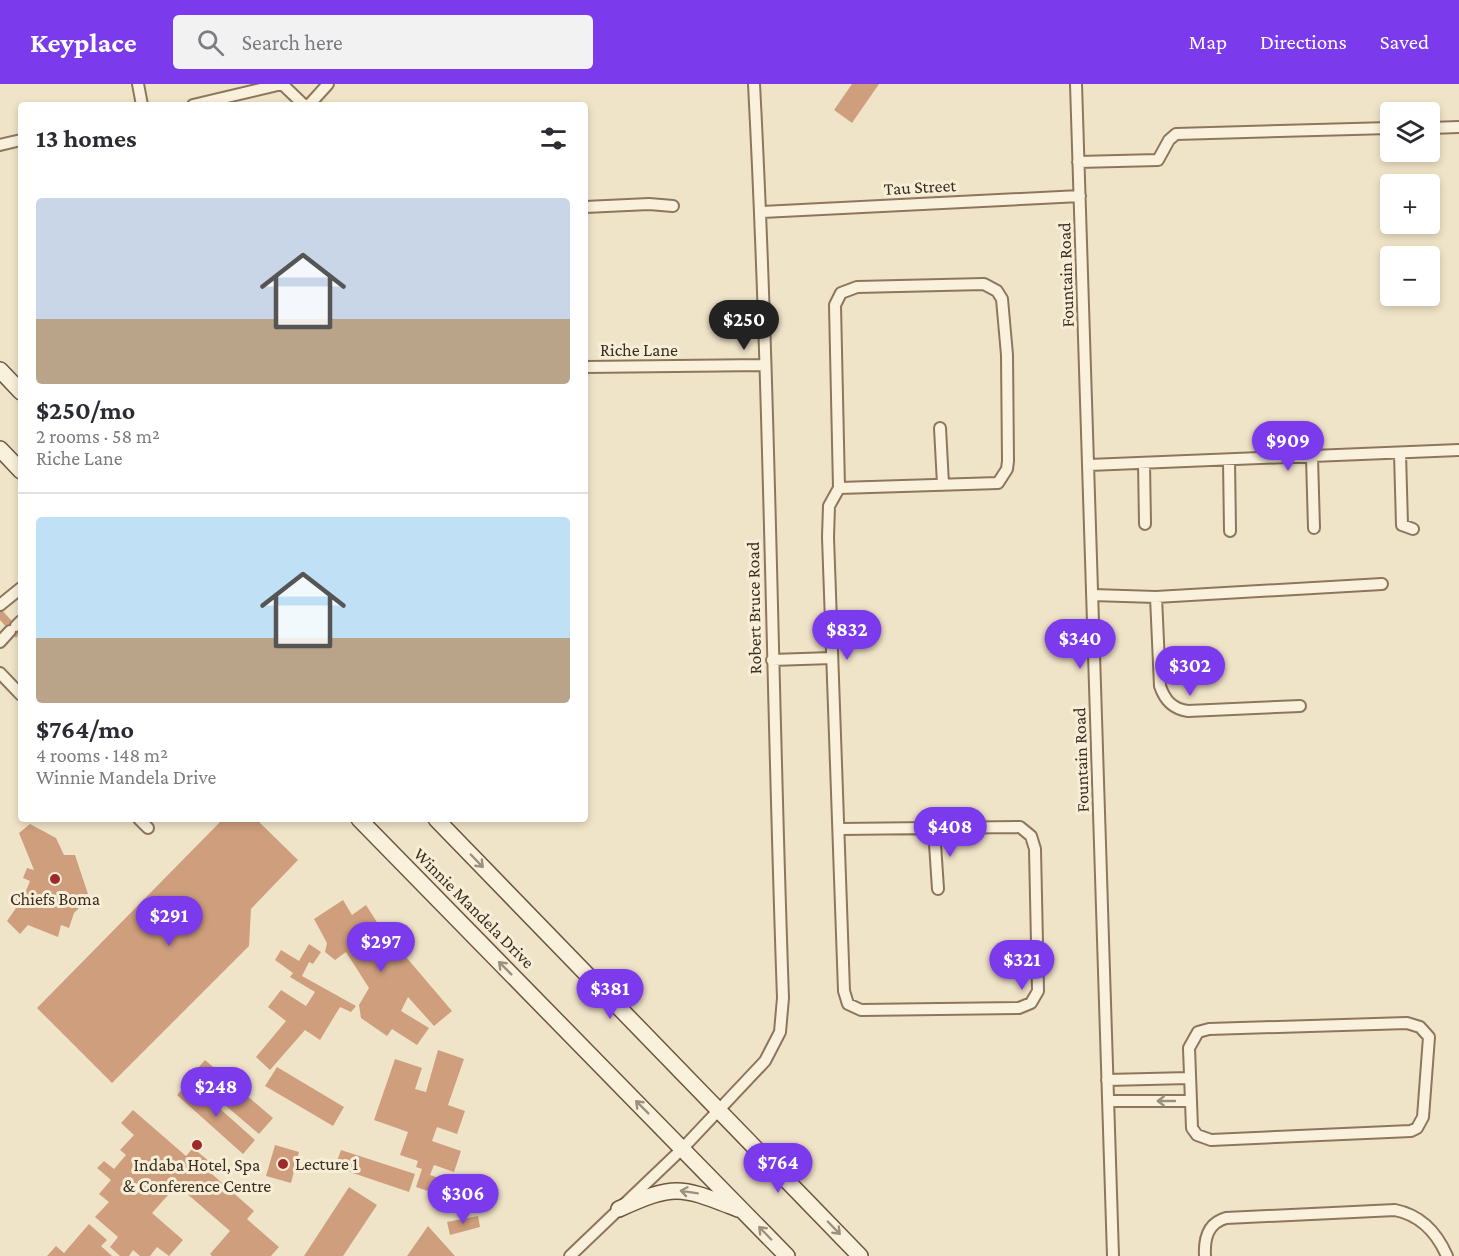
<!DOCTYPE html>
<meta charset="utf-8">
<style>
body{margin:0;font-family:"Crimson Pro",serif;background:#f2f2f3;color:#2b2b33;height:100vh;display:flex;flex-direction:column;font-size:22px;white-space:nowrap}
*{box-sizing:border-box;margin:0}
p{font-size:20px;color:#7c7c81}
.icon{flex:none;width:33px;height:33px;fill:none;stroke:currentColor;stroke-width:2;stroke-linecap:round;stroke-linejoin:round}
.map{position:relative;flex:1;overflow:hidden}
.drawer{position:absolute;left:18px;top:18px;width:570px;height:720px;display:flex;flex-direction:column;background:#fff;border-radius:6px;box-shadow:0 3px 9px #0003}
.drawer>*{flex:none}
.tools{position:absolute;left:1380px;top:18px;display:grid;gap:12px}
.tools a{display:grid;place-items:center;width:60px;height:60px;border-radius:6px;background:#fff;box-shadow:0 3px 9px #0003;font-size:30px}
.price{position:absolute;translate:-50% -51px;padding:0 14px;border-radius:21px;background:#7c3aed;color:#fff;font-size:20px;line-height:39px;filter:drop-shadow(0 2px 3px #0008)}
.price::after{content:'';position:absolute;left:50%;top:36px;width:18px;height:14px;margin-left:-9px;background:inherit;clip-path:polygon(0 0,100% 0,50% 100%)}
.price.current{background:#222;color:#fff}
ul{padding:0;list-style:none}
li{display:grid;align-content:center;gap:12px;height:318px;padding:0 18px}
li+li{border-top:2px solid #e1e1e2}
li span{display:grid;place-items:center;height:186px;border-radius:6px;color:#555}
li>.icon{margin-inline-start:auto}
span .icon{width:108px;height:108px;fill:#fffc;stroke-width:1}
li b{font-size:26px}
h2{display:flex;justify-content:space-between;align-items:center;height:72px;padding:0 18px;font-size:26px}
header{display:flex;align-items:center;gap:36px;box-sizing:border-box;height:84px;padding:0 30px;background:#7c3aed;color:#fff}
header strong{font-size:28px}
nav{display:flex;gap:33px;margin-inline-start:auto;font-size:21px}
.search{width:420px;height:54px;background:#f2f2f3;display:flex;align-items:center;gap:15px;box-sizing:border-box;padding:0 21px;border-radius:6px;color:#7c7c81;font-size:22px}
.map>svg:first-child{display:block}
</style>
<header>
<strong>Keyplace</strong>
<div class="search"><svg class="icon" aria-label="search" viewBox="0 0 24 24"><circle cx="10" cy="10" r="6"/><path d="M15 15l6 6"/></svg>Search here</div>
<nav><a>Map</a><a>Directions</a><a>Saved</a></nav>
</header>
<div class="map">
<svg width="1459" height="1172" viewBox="0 0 1459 1172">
<rect width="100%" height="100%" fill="#f0e4c8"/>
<path fill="#cf9f7d" d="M852,0H879L852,39L834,26Z
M0,524L21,547L16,554L0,536Z
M223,735H256L298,776L251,825L249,862L112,999L37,924Z
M30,740L56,754L64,771H75L88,810L95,817L89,825L83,820L74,829L69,844L61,841L58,853L28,841L20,850L7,837L16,824L9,820L14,811L23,814L30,797L23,794L27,784L34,786L19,749Z
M343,816L352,831L366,821L401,876L406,873L452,927L434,942L408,913L401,927L429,944L417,961L392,945L387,952L361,934L359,921L369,904L346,868L335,876L325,868L327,859L314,835Z
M309,860L321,868L313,880L309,878L302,892L356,922L351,928L340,923L320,956L305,946L270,986L256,973L286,937L268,923L281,906L306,922L315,908L290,893L293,889L275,876L281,866L299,877Z
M438,966L464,975L448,1021L465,1027L457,1050L437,1043L432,1057L461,1067L454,1088L434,1081L430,1091L454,1099L449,1114L416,1103L422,1085L416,1083L418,1077L400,1071L408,1048L374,1036L395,975L422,984L415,1005L426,1008Z
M205,976L273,1034L259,1050L191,992Z
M277,983L344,1023L333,1042L265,1002Z
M189,997L255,1056L243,1070L177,1011Z
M133,1026L186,1072L193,1064L210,1078L205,1084L254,1127L247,1135L279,1163L271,1172H212L210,1170L230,1147L177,1101L152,1129L183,1156L169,1172L157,1163L150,1172H140L133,1166L129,1172H120L110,1163L118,1153L95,1133L109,1118L99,1110L111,1096L97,1084L104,1077L114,1085L126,1071L120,1066L134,1051L121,1039Z
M275,1061L299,1068L291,1099L266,1092Z
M341,1066L415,1090L409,1108L335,1083Z
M349,1103L377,1121L343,1172H304Z
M478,1132L480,1143L450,1151L447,1138Z
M89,1140L107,1156L101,1162L112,1172H47L56,1162L64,1169Z
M428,1142L455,1172H407Z"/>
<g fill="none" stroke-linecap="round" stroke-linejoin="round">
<defs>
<path id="street" d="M138,0L142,21
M282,0L304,21
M1076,0L1113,1172
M193,21L282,0
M309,21L328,0
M1430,44L1459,43
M0,61L21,56
M1078,78L1158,76L1169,56L1176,50L1390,44
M585,123L649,120L673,122
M762,128L1080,112
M585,283L764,281
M940,344L943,400
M1400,369L1402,441L1413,445
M1312,373L1314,444
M1229,376L1230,447
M1144,379L1145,440
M1089,381L1459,366
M839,404L998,399L1007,385L1008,377L1007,271L1002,215L997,207L984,200L857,203L841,209L835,221L839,404L829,422L828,453L844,907L848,920L861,926L1019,924L1031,919L1038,907L1035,765L1031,752L1020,743L840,745
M1092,511L1156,513L1382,500
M1156,513L1160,602C1165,617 1173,625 1188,627L1300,622
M0,521L21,504
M16,542L21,537
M0,558L10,547
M772,576L832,574
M0,589L21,611
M139,735L148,744
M934,745L938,805
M1407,939L1420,943L1429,953L1423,1033L1417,1044L1411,1047L1211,1056L1197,1051L1192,1044L1189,964L1198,948L1209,945Z
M1107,996L1189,994
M1108,1017H1191
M570,1172L683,1064L765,977L780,948L783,914C772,609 770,304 754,0
M1205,1172C1204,1154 1208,1139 1226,1134L1395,1126C1420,1131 1437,1149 1447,1172"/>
<path id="secondary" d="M0,286L21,308
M0,365L21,387
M359,735L787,1172
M436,735L860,1172
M619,1125C676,1099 681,1103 738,1125"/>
</defs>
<use href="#street" stroke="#8d765c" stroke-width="14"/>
<use href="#secondary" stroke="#6f573f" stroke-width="18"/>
<use href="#street" stroke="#faf1dc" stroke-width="10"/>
<use href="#secondary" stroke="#faf1dc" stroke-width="15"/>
</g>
<defs><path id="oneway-shaft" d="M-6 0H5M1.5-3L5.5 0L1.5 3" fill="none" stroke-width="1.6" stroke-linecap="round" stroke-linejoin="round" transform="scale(1.5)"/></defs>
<g stroke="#9c907e">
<use href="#oneway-shaft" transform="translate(477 777) rotate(46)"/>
<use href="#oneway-shaft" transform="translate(505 884) rotate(-135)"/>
<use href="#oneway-shaft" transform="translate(1166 1017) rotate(-180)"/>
<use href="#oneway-shaft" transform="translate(642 1023) rotate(-135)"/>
<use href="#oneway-shaft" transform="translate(689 1108) rotate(-171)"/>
<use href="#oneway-shaft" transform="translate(834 1144) rotate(46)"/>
<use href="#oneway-shaft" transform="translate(765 1149) rotate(-134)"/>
</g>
<g fill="#9e2a2b" stroke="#f7eed8" stroke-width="2">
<circle cx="55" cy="795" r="6"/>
<circle cx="197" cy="1061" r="6"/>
<circle cx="283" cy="1080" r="6"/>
</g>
<g text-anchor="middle" stroke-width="6" stroke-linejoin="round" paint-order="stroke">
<g font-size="18" fill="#3d2e20" stroke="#f7eed8">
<text transform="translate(920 103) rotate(-3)" y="6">Tau Street</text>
<text transform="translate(1066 191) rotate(-92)" y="6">Fountain Road</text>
<text x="639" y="272">Riche Lane</text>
<text transform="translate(754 524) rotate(-91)" y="6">Robert Bruce Road</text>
<text transform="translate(1081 676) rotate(-92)" y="6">Fountain Road</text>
<text transform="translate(474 824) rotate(45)" y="6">Winnie Mandela Drive</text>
</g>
<g font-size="18" fill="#3d2e20" stroke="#f7eed8">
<text x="55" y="821">Chiefs Boma</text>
<text x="295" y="1086" text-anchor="start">Lecture 1</text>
<text x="197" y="1087">Indaba Hotel, Spa<tspan x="197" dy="21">&amp; Conference Centre</tspan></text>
</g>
</g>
</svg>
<div class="tools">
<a><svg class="icon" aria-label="layers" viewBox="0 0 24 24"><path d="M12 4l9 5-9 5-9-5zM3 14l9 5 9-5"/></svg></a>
<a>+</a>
<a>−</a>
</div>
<b class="price current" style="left:744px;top:267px">$250</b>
<b class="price" style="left:1288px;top:388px">$909</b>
<b class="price" style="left:847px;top:577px">$832</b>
<b class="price" style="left:1080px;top:586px">$340</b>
<b class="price" style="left:1190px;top:613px">$302</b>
<b class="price" style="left:950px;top:774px">$408</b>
<b class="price" style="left:169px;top:863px">$291</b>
<b class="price" style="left:381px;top:889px">$297</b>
<b class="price" style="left:1022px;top:907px">$321</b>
<b class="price" style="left:610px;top:936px">$381</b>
<b class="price" style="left:216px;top:1034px">$248</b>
<b class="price" style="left:778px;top:1110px">$764</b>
<b class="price" style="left:463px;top:1141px">$306</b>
<section class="drawer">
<h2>13 homes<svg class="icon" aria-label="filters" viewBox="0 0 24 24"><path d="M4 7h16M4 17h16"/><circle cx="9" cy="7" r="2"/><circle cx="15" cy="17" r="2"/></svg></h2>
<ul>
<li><span style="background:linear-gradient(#c9d6e8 65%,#b9a48a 0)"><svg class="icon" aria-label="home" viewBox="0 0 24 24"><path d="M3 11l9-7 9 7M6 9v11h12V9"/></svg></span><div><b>$250/mo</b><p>2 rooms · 58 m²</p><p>Riche Lane</p></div></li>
<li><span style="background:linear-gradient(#bfe0f5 65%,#b9a48a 0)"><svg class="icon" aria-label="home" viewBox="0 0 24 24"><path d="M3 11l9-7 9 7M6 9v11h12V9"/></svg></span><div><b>$764/mo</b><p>4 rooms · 148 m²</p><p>Winnie Mandela Drive</p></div></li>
</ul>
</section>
</div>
